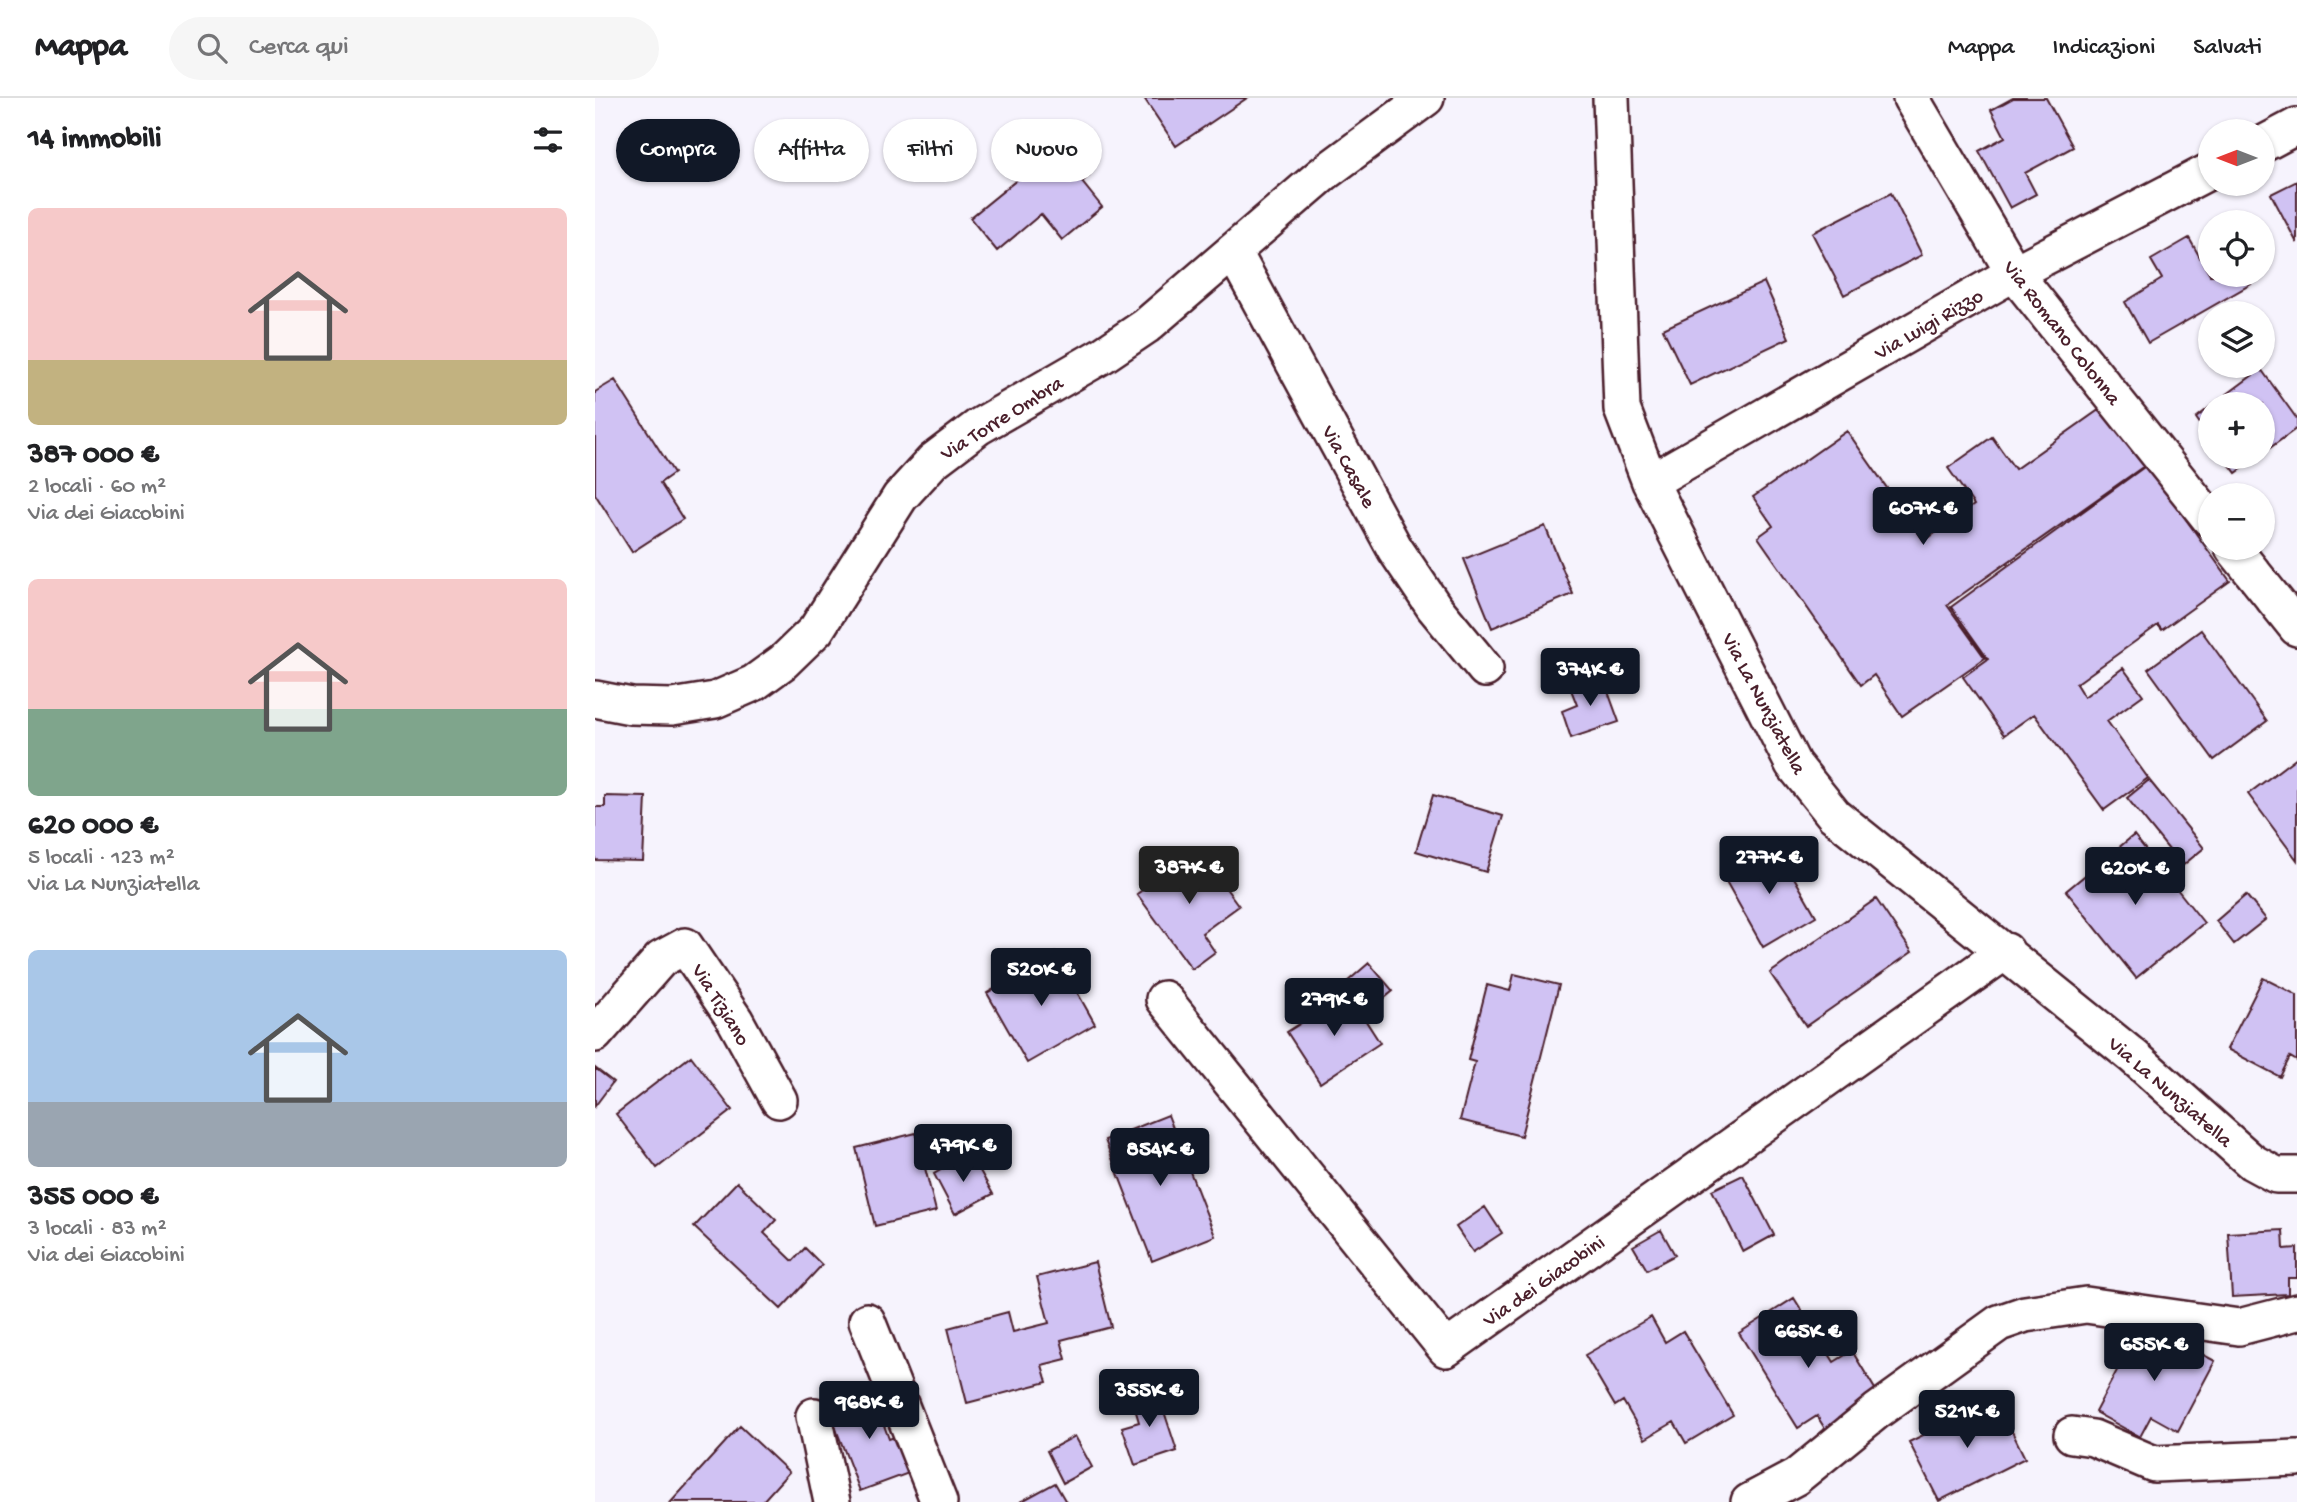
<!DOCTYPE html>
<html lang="it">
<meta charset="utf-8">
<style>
body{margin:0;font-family:"Gochi Hand",sans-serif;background:#f6f6f6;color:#202124;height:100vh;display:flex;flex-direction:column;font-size:26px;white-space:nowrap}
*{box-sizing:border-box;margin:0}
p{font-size:23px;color:#757577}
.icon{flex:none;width:38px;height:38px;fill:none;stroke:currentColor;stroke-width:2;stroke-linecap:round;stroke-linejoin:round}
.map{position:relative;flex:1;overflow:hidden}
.panel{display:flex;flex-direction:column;background:#fff;width:595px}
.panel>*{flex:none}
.guide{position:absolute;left:21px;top:21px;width:665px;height:63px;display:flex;gap:14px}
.needle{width:46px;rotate:270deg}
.fabs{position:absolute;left:1603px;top:21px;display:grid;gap:14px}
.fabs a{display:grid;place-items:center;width:77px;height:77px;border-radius:50%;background:#fff;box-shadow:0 2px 5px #0004;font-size:35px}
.price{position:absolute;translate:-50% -60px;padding:0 16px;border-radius:7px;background:#111827;color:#fff;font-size:23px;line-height:46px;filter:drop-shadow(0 2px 4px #0008)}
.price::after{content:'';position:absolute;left:50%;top:42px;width:21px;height:16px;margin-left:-10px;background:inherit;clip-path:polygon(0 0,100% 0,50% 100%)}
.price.on{background:#222;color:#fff}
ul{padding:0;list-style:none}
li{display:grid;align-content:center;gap:14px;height:371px;padding:0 28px}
li span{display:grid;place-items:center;height:217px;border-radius:10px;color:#555}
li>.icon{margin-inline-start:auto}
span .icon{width:126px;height:126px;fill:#fffc;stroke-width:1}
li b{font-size:30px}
h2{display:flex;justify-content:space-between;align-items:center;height:84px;padding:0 28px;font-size:30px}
.chip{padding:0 24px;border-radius:32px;background:#fff;box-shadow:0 2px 5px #0004;font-size:24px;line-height:63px}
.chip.on{background:#111827;color:#fff}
header{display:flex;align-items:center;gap:42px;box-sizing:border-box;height:98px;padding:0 35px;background:#fff;border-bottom:2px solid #e0e0e0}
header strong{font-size:33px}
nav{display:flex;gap:38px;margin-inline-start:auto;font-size:24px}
.search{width:490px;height:63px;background:#f6f6f6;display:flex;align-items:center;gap:18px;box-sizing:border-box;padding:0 24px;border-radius:38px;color:#757577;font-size:26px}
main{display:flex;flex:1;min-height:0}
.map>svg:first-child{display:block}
</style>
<header>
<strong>Mappa</strong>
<div class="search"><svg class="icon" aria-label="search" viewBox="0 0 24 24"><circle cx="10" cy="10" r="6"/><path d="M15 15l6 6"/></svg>Cerca qui</div>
<nav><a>Mappa</a><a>Indicazioni</a><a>Salvati</a></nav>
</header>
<main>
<section class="panel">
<h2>14 immobili<svg class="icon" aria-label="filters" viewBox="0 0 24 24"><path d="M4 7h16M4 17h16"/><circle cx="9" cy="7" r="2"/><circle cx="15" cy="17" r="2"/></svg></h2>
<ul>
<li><span style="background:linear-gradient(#f6c9c9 70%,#c2b280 0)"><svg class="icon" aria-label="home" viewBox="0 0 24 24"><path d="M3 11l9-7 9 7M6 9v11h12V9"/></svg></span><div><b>387 000 €</b><p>2 locali · 60 m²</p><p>Via dei Giacobini</p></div></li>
<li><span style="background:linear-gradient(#f6c9c9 60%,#7fa58c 0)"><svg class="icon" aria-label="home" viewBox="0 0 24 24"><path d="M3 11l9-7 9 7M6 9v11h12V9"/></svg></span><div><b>620 000 €</b><p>5 locali · 123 m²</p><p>Via La Nunziatella</p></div></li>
<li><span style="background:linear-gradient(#a9c7e8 70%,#9aa5b1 0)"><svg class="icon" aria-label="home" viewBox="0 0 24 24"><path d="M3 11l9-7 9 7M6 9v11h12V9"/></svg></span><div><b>355 000 €</b><p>3 locali · 83 m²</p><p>Via dei Giacobini</p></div></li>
</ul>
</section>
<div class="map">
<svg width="1702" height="1404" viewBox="0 0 1702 1404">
<rect width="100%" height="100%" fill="#f6f3fd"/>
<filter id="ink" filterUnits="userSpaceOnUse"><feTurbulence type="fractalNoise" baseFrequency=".0143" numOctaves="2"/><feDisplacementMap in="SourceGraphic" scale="14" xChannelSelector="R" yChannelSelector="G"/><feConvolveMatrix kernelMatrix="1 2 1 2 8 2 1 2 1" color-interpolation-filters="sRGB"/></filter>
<g filter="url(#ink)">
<path fill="#d0c2f3" stroke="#4a1f2b" stroke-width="2" d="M549,0H652L581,48Z
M1418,0H1451L1478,49L1430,75L1441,96L1415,110L1384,53L1410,39L1396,12Z
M467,45L494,77L487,84L507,109L467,142L446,116L402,153L375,120Z
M1702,83V145L1676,96Z
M1296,95L1327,157L1249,197L1217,135Z
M1594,140L1615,177H1651L1656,186L1553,245L1530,204L1567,181L1556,162Z
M1169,184L1194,240L1095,287L1068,231Z
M1666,271L1702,321V330L1668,355V306H1619Z
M20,282L79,375L65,385L88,421L37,454L0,396V294Z
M1508,309L1549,368L1352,507L1390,560L1307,618L1279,577L1266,587L1163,439L1178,428L1158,399L1252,333L1329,443L1379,407L1353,370L1397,339L1420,371Z
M1615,309V340L1601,320Z
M1629,359H1663L1641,375Z
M1552,367L1635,483L1567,532L1563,527L1481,586L1489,599L1528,570L1548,597L1512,623L1553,680L1509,712L1439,616L1409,637L1368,579L1393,561L1356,509Z
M950,428L978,496L897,530L869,461Z
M1606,532L1672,623L1619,662L1553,571Z
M1007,577L1024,624L976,640L967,613L982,607L975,589Z
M1702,659V762L1653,696Z
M1554,682L1609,750L1587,768L1532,700Z
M838,697L908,718L891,774L821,753Z
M10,698L51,699L48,763L0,762V709H10Z
M1539,737L1609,825L1541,880L1471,793Z
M1181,748L1221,818L1168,849L1128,778Z
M602,751L644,808L607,835L620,854L597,871L542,796Z
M1651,797L1671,821L1639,846L1621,823Z
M1281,801L1317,854L1211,928L1175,875Z
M460,855L500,926L432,965L392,895Z
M774,865L798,893L776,911L753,883Z
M919,876L964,887L926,1038L865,1022L880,964L873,962L892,887L915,893Z
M1668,880L1702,897V963L1695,959L1685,979L1632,951Z
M753,895L785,945L725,985L692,934Z
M96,958L137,1012L62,1070L21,1016Z
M0,970L18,984L0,1008Z
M573,1017L620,1138L557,1163L510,1042Z
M321,1035L341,1113L280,1128L261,1050Z
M375,1055L398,1096L360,1116L339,1076Z
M1148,1077L1179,1137L1148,1154L1117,1092Z
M142,1084L181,1122L169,1135L198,1163L210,1150L227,1167L186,1211L99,1129Z
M890,1109L907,1135L878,1154L861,1129Z
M1066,1132L1080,1157L1052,1172L1038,1148Z
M1688,1132L1689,1151L1702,1150V1180H1693V1196L1637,1199L1633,1135Z
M500,1164L516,1229L466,1242L471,1261L447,1267L452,1284L372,1305L353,1230L413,1214L418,1234L454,1225L442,1179Z
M1199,1200L1239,1264L1257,1253L1286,1301L1232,1334L1222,1318L1203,1330L1144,1235Z
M1056,1219L1070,1244L1088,1233L1138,1317L1091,1345L1079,1324L1050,1341L1028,1303L1020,1308L990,1257Z
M1547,1225L1620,1263L1583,1333L1556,1318L1545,1339L1500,1314Z
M275,1289L294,1341L308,1336L322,1372L265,1393L231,1305Z
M561,1289L582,1353L540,1367L527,1329L544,1324L536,1297Z
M1401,1301L1430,1360L1344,1403L1314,1344Z
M145,1328L194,1374L167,1404H76Z
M480,1338L497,1369L468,1385L452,1353Z
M460,1385L471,1404H425Z"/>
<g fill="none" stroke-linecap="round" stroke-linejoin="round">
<defs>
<path id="minor" d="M1016,0L1027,311L1055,384L1198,666L1239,717L1539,959L1657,1064L1681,1077H1702
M1316,0L1419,175L1615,421
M1668,46L1702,28
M638,153L800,451L839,509L890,571
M1055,384L1419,175L1615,73
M1638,450L1702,530
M0,601L36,608L77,609L120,602L159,585L188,564L221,532L305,399L338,363L383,329L508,257L551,228L728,76L831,0
M569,901L851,1251L1411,853
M0,936L66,861L90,848L140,922L184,1002
M272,1223L344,1404
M219,1318L237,1404
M1477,1337L1498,1340L1559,1366L1702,1360
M1154,1404L1201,1379L1282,1313L1404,1225L1430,1216L1491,1207L1644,1229L1702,1214"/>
</defs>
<use href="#minor" stroke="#4a1f2b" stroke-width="40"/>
<use href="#minor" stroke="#fff" stroke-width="35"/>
</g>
</g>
<g text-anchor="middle" stroke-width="5" stroke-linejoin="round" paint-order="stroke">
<g font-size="21" fill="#4a1f2b" stroke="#fff">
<text transform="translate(1333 225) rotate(-30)" y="7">Via Luigi Rizzo</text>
<text transform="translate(1468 234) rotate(52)" y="7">Via Romano Colonna</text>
<text transform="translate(406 319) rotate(-32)" y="7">Via Torre Ombra</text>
<text transform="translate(755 368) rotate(61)" y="7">Via Casale</text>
<text transform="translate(1170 605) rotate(62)" y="7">Via La Nunziatella</text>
<text transform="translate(127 906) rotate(58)" y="7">Via Tiziano</text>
<text transform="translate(1576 993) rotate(41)" y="7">Via La Nunziatella</text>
<text transform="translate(948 1182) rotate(-35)" y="7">Via dei Giacobini</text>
</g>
</g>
</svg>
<div class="fabs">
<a><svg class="needle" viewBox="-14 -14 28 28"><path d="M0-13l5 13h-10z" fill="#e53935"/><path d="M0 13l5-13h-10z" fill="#757577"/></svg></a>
<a><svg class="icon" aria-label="locate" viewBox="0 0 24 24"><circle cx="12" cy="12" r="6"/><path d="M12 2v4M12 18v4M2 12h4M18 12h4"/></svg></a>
<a><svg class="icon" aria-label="layers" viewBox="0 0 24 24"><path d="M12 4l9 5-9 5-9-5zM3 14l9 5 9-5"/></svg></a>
<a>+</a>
<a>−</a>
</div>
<b class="price" style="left:1328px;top:449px">607K €</b>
<b class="price" style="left:995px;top:610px">374K €</b>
<b class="price" style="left:1174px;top:798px">277K €</b>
<b class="price on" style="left:594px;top:808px">387K €</b>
<b class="price" style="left:1540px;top:809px">620K €</b>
<b class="price" style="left:446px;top:910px">520K €</b>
<b class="price" style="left:739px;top:940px">279K €</b>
<b class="price" style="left:368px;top:1086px">479K €</b>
<b class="price" style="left:565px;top:1090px">854K €</b>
<b class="price" style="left:1213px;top:1272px">665K €</b>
<b class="price" style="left:1559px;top:1285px">655K €</b>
<b class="price" style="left:554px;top:1331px">355K €</b>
<b class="price" style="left:274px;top:1343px">968K €</b>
<b class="price" style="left:1372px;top:1352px">521K €</b>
<div class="guide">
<a class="chip on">Compra</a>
<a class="chip">Affitta</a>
<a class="chip">Filtri</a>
<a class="chip">Nuovo</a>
</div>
</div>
</main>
